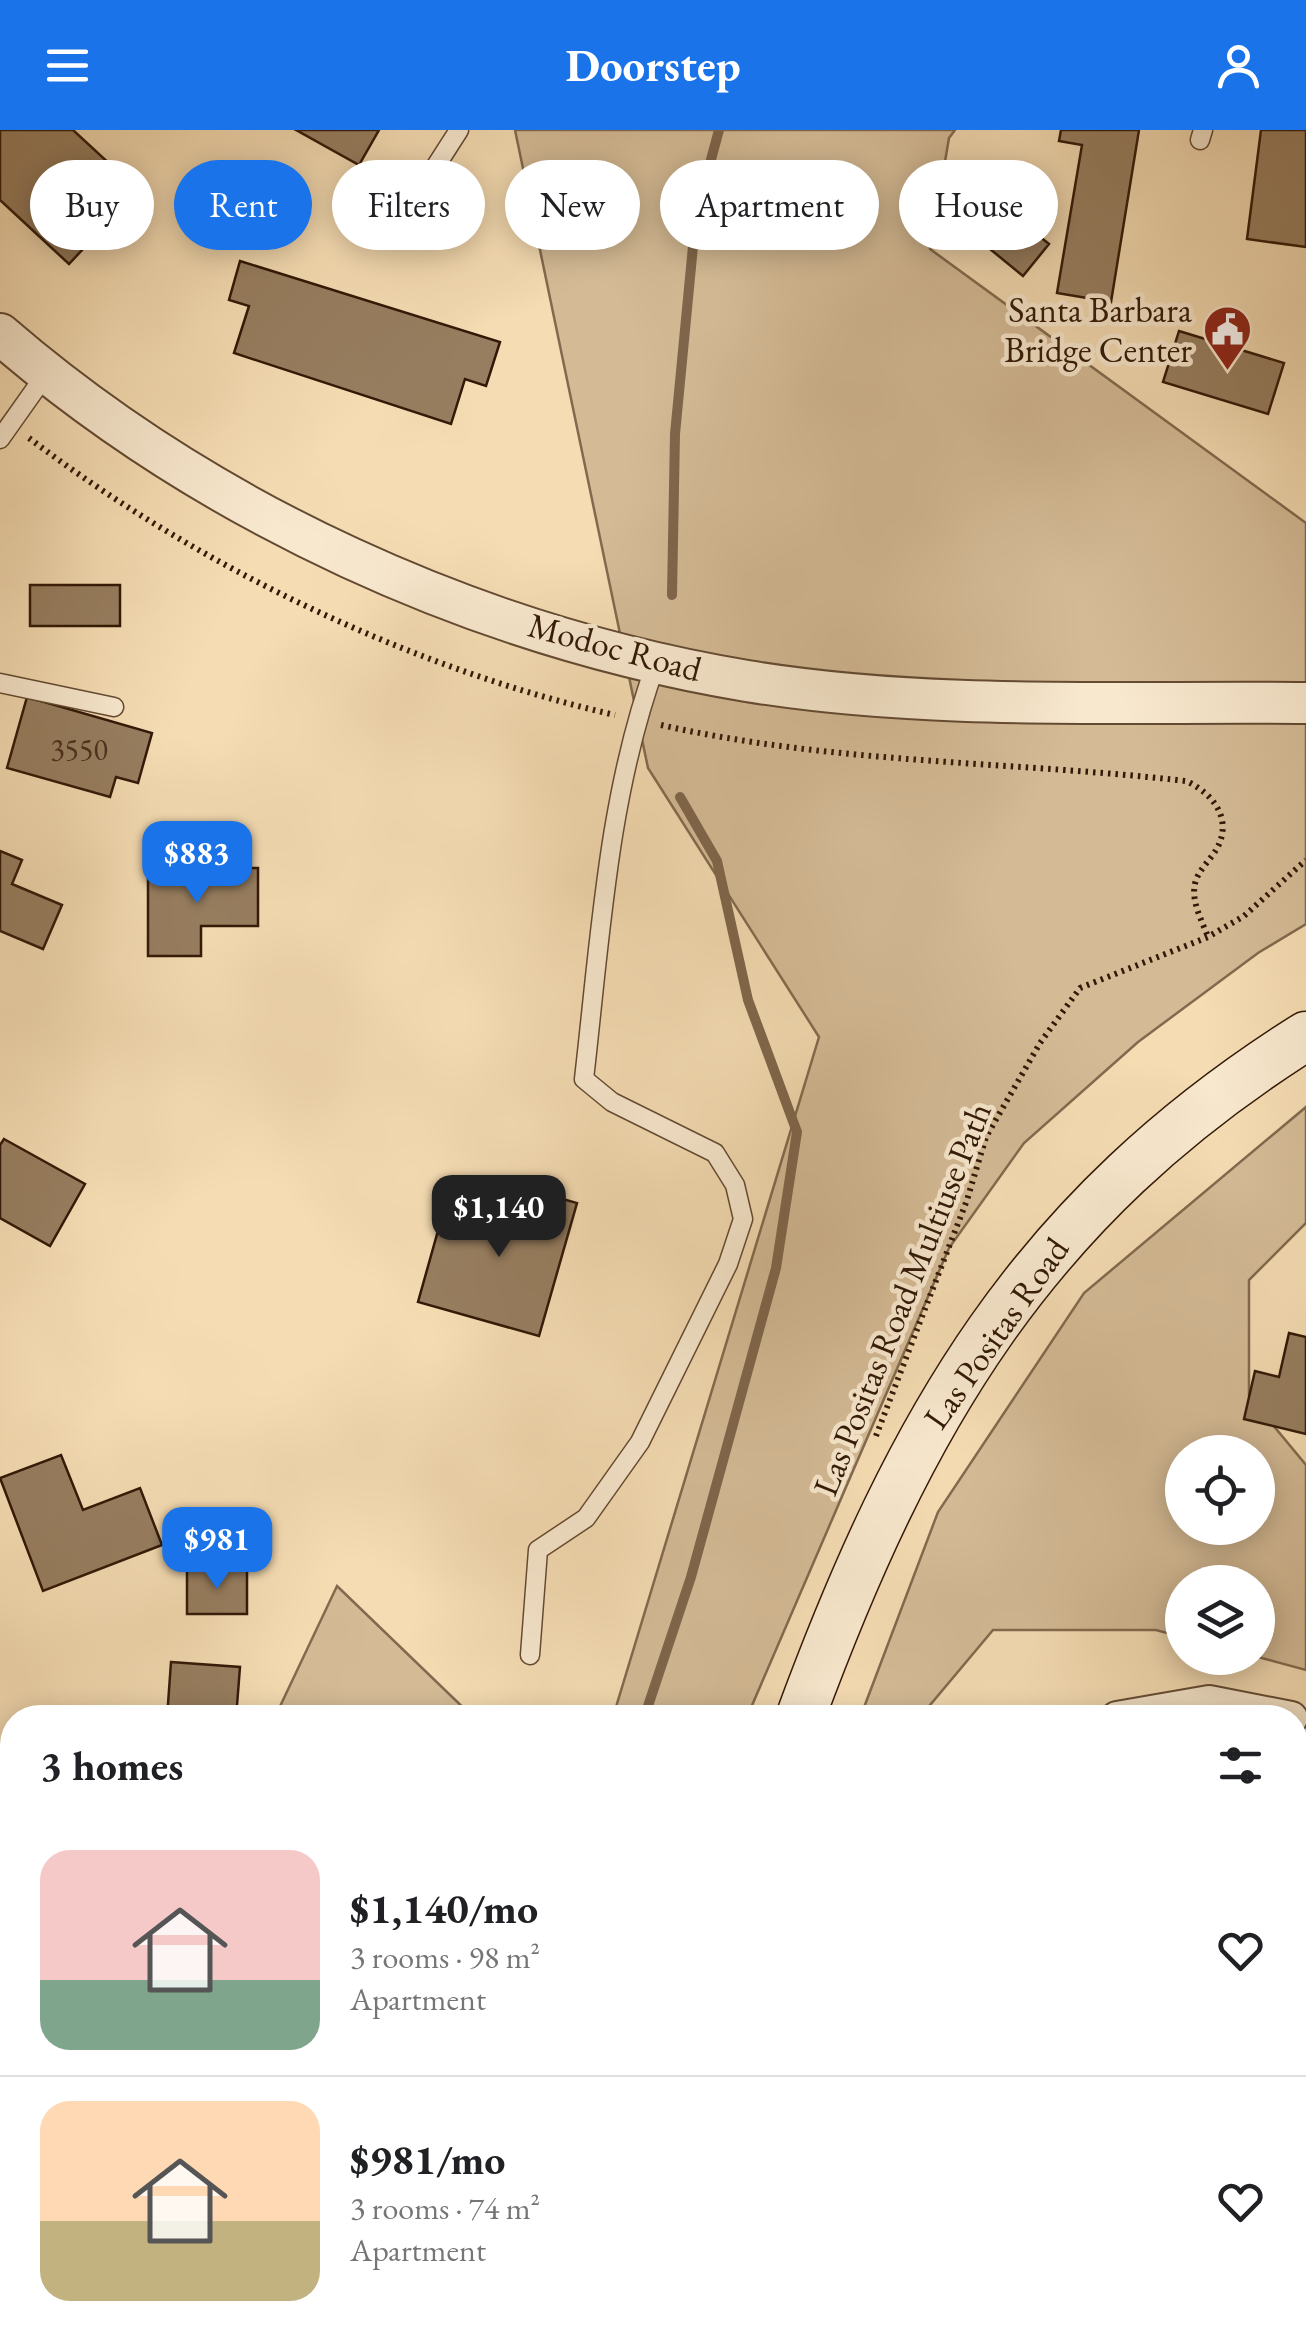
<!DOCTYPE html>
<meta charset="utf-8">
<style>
body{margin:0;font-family:"EB Garamond",serif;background:#f2f2f2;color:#202124;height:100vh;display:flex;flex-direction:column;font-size:38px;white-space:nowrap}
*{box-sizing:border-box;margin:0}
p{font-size:32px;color:#757577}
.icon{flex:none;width:55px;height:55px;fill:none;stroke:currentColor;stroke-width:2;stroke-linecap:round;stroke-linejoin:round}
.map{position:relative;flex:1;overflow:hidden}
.details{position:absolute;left:0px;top:1575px;width:1308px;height:640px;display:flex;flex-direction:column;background:#fff;border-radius:40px 40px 0 0;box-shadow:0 5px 25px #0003}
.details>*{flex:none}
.guide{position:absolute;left:30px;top:30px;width:1248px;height:90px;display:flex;gap:20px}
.controls{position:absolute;left:1165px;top:1305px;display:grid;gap:20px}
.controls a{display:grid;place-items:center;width:110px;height:110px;border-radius:50%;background:#fff;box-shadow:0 5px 25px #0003;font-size:50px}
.price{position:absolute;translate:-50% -85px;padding:0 22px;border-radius:20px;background:#1a73e8;color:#fff;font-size:32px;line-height:65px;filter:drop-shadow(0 2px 5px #0008)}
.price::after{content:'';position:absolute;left:50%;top:60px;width:30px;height:22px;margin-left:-15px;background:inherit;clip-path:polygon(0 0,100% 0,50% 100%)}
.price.on{background:#222;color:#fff}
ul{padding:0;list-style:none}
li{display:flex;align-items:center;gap:30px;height:250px;padding:0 40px}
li+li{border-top:2px solid #e0e0e0}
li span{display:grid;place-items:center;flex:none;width:280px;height:200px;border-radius:30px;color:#555}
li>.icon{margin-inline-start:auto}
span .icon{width:120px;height:120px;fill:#fffc;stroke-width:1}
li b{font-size:42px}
h2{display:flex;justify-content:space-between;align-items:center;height:120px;padding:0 40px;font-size:42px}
.chip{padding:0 35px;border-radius:45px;background:#fff;box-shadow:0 5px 25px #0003;font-size:35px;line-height:90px}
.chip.on{background:#1a73e8;color:#fff}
header{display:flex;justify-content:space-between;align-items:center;height:130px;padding:0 40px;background:#1a73e8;color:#fff;font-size:45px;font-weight:700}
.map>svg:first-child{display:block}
</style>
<header><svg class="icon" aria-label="menu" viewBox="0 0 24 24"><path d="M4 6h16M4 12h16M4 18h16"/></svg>Doorstep<svg class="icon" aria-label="person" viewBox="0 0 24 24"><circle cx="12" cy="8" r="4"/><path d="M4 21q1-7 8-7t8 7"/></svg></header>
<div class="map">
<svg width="1306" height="2215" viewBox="0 0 1306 2215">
<rect width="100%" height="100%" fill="#f5dcb3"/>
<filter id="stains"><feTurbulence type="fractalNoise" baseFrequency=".002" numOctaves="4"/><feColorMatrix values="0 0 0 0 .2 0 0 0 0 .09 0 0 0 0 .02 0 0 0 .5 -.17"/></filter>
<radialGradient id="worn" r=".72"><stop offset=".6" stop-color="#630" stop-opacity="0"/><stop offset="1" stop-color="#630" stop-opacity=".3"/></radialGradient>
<path fill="#d4bb96" stroke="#836a4e" stroke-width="2.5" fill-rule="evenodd" d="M515,0H955L949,8L930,119L1306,393V794L1258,823L1138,912L1024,1013L949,1118L747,1587H613L819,907L648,638Z
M1306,977V1093L1249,1150V1266L1306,1335V1540L1258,1527V1452H1182V1507L1156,1500H993L920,1587L860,1588L938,1382L1084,1163ZM1182,1322H1258V1398H1182Z
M337,1456L473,1587H275Z
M1295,1873L1306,1875V2215H1002L1004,2202H1295Z
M12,2145V2202L470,2203L464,2215H0V2172Z
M669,2203H677L839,2215H662Z"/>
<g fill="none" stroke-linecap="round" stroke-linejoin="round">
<path stroke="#7f664b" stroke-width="10" d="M672,465L675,304L696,85L719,0
M644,1588L691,1447L776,1138L797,1002L748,870L717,731L680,667
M396,2215L401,2202"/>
</g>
<path fill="#977e60" stroke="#321907" stroke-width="2.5" d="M0,0H73L138,60L69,134L0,70Z
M296,0H379L359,35Z
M1061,0H1139L1111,172L1057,163L1082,15L1059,11Z
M1261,0H1306V117L1247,109Z
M972,52L1049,114L1023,146L946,83Z
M240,131L500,212L486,256L465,249L451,294L234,223L249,176L229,170Z
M1179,201L1284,233L1268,284L1163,252Z
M30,455H120V496H30Z
M27,567L152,603L138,653L116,647L110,667L7,638Z
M0,721L22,730L12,754L62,775L43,819L0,801Z
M148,738H258V796H201V826H148Z
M4,1009L85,1054L50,1116L0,1088V1015Z
M521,1057L577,1073L539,1206L418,1172L448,1065L513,1084Z
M1289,1203L1306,1207V1304L1244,1289L1255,1241L1279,1247Z
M61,1325L83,1380L140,1358L162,1415L43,1461L0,1348Z
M187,1440H247V1484H187Z
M171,1532L240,1537L236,1588H167Z
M1295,1638L1306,1640V1730L1295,1729Z
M7,1890L12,1891V2025L0,2023V1925Z
M0,2110L12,2118V2145L0,2163Z"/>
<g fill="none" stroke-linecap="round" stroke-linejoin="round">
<defs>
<path id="service" d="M1200,10L1203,0
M391,106L459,0
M0,309L46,244
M0,553L114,577
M530,1525L538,1420L586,1388L640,1312L728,1134L743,1089L735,1055L715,1023L612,972L584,949C600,811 608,662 657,531"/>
<path id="minor" d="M1117,1588L1209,1572L1291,1588"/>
<path id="tertiary" d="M0,204C207,383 477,506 747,551C930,581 1121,571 1306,573"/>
<path id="secondary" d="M800,1588C910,1290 1031,1079 1306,906
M551,2215L556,2202"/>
</defs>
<use href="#service" stroke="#634a32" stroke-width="21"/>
<use href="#minor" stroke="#634a32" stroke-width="36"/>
<use href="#tertiary" stroke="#634a32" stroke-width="44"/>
<use href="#secondary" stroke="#321907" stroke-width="51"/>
<path stroke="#321907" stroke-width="6" stroke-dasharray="2.5 5" stroke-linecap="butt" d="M29,308C197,436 409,538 615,585
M661,595C834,634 1011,631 1186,651C1213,663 1234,690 1216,720C1210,730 1197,742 1195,754C1191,771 1202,791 1208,807
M876,1306L967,1070L986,1007L1040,913L1080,858L1208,807L1244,786L1306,730
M497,2215L503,2202"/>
<use href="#service" stroke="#f8e8ce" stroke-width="18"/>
<use href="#minor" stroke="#f8e8ce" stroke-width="32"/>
<use href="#tertiary" stroke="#f8e8ce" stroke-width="40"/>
<use href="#secondary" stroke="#f8e8ce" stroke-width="48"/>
</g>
<defs>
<symbol id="civic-pin" viewBox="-11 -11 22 30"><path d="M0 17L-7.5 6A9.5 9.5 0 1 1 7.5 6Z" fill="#8f2418" stroke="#f8e8ce"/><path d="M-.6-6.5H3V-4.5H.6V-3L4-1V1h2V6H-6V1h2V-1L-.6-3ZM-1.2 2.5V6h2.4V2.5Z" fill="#fff"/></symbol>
</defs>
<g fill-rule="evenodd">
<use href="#civic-pin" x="1200" y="172" width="55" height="75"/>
</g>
<g text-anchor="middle" stroke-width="9" stroke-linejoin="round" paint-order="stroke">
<g font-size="30" fill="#4b321d">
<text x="79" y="630">3550</text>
</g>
<g font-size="35" fill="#321907" stroke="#f8e8ce" text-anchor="end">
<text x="1192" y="192">Santa Barbara<tspan x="1192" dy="40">Bridge Center</tspan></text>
</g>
<g font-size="35" fill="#321907" stroke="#f8e8ce">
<text transform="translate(615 517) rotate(15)" y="12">Modoc Road</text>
<text transform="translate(902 1169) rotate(-68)" y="12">Las Positas Road Multiuse Path</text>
<text transform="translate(996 1203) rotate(-55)" y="12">Las Positas Road</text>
</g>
</g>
<rect width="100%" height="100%" filter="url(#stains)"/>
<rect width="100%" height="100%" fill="url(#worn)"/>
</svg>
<div class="controls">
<a><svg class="icon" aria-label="locate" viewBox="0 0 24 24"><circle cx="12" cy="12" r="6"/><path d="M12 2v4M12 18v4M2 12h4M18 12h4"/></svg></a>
<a><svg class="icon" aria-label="layers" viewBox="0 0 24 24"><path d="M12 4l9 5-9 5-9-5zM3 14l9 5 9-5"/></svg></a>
</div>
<b class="price" style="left:197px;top:776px">$883</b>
<b class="price on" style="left:499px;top:1130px">$1,140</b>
<b class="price" style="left:217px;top:1462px">$981</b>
<div class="guide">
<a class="chip">Buy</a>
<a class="chip on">Rent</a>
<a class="chip">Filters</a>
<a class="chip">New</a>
<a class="chip">Apartment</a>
<a class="chip">House</a>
</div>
<section class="details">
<h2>3 homes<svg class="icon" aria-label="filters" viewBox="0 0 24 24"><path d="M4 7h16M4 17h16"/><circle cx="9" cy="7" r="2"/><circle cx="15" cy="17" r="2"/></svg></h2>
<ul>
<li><span style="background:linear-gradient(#f6c9c9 65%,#7fa58c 0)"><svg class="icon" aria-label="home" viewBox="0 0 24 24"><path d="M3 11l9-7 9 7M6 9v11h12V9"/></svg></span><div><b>$1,140/mo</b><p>3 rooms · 98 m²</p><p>Apartment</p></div><svg class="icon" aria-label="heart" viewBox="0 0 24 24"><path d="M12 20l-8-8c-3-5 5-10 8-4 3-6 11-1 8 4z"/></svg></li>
<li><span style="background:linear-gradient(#ffd9b3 60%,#c2b280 0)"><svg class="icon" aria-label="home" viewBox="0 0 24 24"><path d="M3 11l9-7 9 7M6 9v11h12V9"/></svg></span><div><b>$981/mo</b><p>3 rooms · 74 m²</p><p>Apartment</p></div><svg class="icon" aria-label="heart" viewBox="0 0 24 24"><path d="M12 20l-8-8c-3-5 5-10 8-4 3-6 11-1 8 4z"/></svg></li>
</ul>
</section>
</div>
